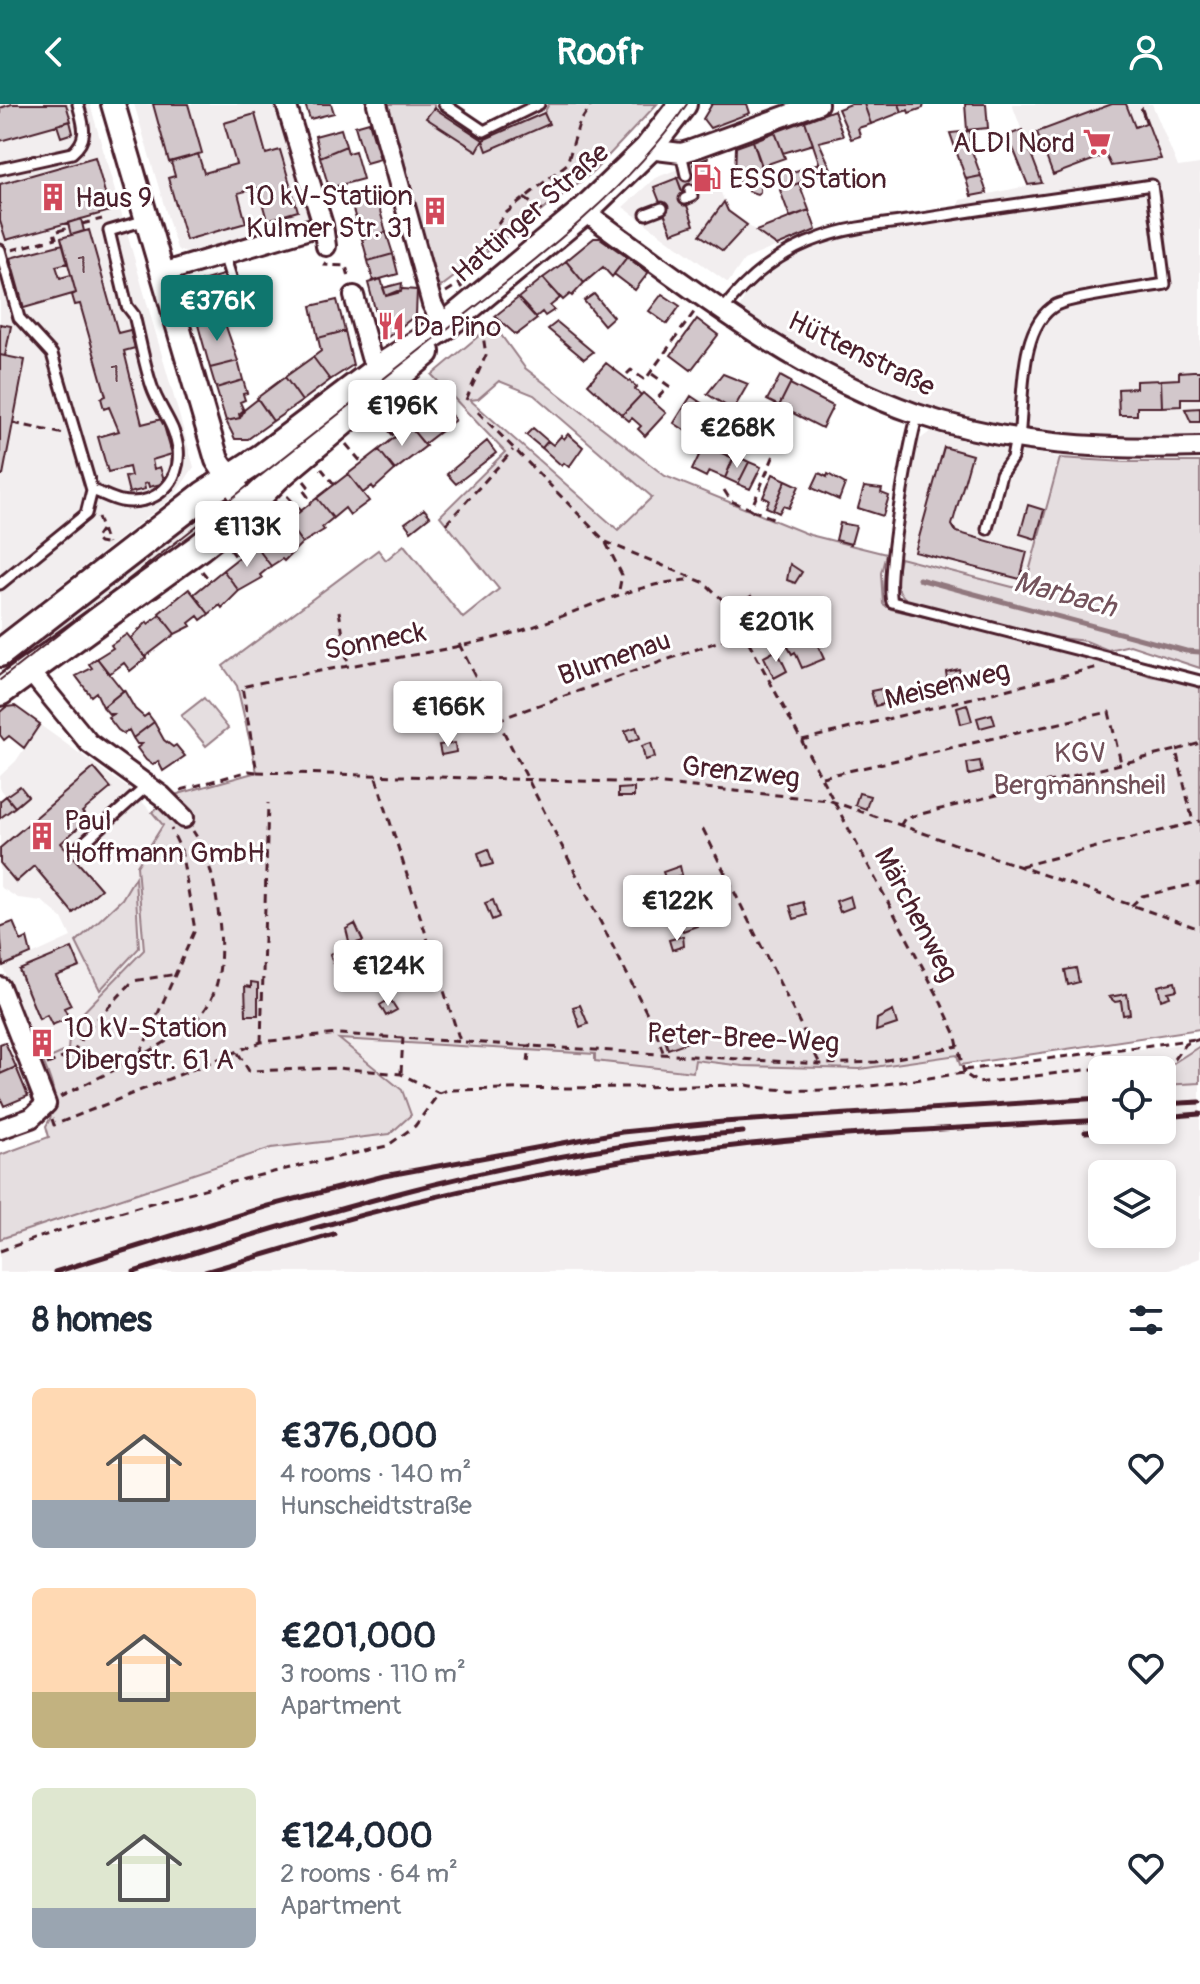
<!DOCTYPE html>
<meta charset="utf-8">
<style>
body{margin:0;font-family:Pangolin,sans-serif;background:#f2f2f3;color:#1f2937;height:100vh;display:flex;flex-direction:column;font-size:30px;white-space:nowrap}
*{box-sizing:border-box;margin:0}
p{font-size:26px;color:#747a83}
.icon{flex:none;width:44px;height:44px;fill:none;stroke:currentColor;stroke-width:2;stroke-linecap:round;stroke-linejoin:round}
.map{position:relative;height:1168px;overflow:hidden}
.sheet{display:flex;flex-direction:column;background:#fff;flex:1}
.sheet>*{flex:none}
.controls{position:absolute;left:1088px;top:952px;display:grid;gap:16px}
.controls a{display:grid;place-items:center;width:88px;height:88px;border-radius:12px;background:#fff;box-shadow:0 4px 12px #0003;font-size:40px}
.price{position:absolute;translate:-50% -68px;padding:0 18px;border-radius:8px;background:#fff;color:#222;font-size:26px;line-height:52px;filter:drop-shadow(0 2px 4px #0008)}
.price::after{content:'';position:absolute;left:50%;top:48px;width:24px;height:18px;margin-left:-12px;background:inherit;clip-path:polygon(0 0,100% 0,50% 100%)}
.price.current{background:#0f766e;color:#fff}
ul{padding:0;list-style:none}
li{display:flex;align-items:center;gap:24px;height:200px;padding:0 32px}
li span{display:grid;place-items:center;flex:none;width:224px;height:160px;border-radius:12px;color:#555}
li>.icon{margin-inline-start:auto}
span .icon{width:96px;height:96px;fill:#fffc;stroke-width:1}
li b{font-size:34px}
h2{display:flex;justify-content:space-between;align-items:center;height:96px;padding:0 32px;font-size:34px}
header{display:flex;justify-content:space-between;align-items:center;height:104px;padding:0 32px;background:#0f766e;color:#fff;font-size:36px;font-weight:700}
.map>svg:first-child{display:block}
</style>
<header><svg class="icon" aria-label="back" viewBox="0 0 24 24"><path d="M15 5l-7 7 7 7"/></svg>Roofr<svg class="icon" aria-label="person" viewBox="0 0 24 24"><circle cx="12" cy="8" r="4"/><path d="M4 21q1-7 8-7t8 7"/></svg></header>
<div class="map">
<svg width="1200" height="1168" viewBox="0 0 1200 1168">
<rect width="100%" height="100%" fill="#fff"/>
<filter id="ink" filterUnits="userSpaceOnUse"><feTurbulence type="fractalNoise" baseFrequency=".0125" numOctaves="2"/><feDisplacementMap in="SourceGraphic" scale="16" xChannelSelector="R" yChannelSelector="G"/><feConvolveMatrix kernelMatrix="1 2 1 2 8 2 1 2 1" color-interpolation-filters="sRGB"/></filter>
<g filter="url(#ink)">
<path fill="#f2eeef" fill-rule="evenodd" d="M0,0H90L194,363L174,392L0,528Z
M134,0H279L309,106L308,114L189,149L180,147L177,145Z
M1012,0H1152L1178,63L1200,60V337L1076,336L957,315L906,298L832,264L746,214L740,203L747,189L768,168L816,142L833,136L961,115L958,101L960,96L1041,79Z
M702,51L708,54L728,107L777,142L744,156L728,179L623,103L655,74L691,60L694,54Z
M931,327L1060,354L1024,486L900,454L913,346L919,336Z
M202,400L218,418L0,583V556Z
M40,621L132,687L164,721L137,762L144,846L70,922L68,946L43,957L3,864L71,833L62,814L42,797L18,794L0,783V697L6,692L0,684V672L16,657Z
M337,935L595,950V956L693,967L695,956L743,962L860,965L957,951L961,966L1200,938V1154L1165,1168H0V1135L271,1044ZM1102,966H1162V1026H1102ZM1102,1070H1162V1130H1102Z"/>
<path fill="#e5dee0" stroke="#987e86" stroke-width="2" fill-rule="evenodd" d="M384,0H434V4L483,36L544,9L549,0H657L593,68L438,185Z
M493,220L525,264L665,372L810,431L886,450L881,469L883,500L891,505L1115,558L1150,572L1200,581V925L960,961L957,951L860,965L743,962L695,956L693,968L595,957V950L339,935L402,986L411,1011L390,1030L271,1044L0,1135V1051L49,1033L46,1022C61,999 53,981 43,957L68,946L70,922L144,846L137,762L163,721L152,708L171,692L257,668L237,582L223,562L378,446L386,456L404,441L463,514L499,485L440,412L505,348L432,271ZM499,277L534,291L652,393L618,426L470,296L478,295Z
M1060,354L1125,358H1200V564L1130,541L1108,546L1086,537L1024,530L908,497C892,484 896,472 900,454L1024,486Z
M204,594L228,624L206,642L181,612Z
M135,773L139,844L100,886L76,838L122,795Z
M1200,942V979L1162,981V966H1146L1164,965Z"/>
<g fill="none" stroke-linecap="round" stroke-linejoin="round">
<path stroke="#91787e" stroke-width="5" d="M919,475L1186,547L1200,548"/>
</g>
<path fill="#d2c7cb" stroke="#4a1f2b" stroke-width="2" d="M12,0H66L71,17L0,37V4Z
M153,0H188L202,49L169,58Z
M305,0H331L334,9L310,15Z
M712,0H747L750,9L710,24L703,15Z
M851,0H864L871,20L858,24L860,32L851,35L838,5Z
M864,0H899L902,8L871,20Z
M899,0H924L923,4L909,9L908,6L902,8Z
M965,0H986L988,24L967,26Z
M1112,0H1126L1135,23L1146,19L1141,5L1142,4L1161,55L1111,62L1106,51L1053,71L1037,28Z
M434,4L483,36L477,47L426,14Z
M834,6L843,32L819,38L832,67L823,70L805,17Z
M544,9L549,20L487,47L483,36Z
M255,10L266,50L280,46L298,107L267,116L258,84L238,89L246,119L186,136L168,74L175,72L171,58L198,50L204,69L236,60L224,19Z
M70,17L73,29L61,33L57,21Z
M805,17L813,40L783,49L775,28Z
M369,18L380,55L366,59L355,22Z
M341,25L346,42L320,53L315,32Z
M1022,26L1042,79L1028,81L1013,44H1010L1006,32Z
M971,27L969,39L981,72L966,75L950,29Z
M775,28L785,54L762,62L753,37Z
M753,37L760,59V88L757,90L748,87V82H739V71H735L736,43Z
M346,42L348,49L355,47L363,75L329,84L320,53Z
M95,53L110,107L6,136L0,117V80Z
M708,54L718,81L703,86L693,60Z
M819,59L823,70L811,74L807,63Z
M807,63L811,74L794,81L790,69Z
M788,65L794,81L785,84L779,68Z
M696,68L701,82L683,89L677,74Z
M981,72L987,89L971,92L966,75Z
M677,74L694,121L672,129L654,83Z
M799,79L809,106L790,113L780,86Z
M375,89L386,128L362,135L350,96Z
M724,98L728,107L747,121L723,147L700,131Z
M809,106L816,126L777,142L756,127Z
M81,115L84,127L71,131L68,119Z
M89,126L118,229L130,226L135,244L124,247L142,320L162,315L172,350L152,356L154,365L160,363L165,379L149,383L148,379L144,380L145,385L129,389L125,373L131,372L129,363L108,368L98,333L119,327L109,303L104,305L101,294L106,292L80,200L75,201L72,191L76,189L61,134Z
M386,128L393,150L368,157L362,135Z
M594,134H600L627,153L612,173L603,163L584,179L566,157Z
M63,140L68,159L56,162L60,174L71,171L76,189L24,204L10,154Z
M393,150L398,170L373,177L368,157Z
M627,153L648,169L635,186L614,170Z
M566,157L584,179L572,192L570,190L563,196L543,174Z
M226,170L233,195L219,199L223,214L198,221L191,195L206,191L202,177Z
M543,174L560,194L550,202L554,206L545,212L542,208L536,213L518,194Z
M381,175L386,192L403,185L417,186L416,211L388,233L382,231L368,179Z
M402,179L401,188L386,192L383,184Z
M594,190L613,213L604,221L584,197Z
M662,190L680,202L667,220L649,207Z
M518,194L537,215L516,231L495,212Z
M337,196L345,227L318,234L311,202Z
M223,214L238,257L210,264L198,221Z
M697,215L718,231L691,266L671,251Z
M557,218L593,248L584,255L548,225Z
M0,220L11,222L5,252L0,251Z
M345,227L353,261L330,276L313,253L321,247L318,234Z
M0,251L25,256L3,371H0Z
M313,253L330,276L302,297L285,273Z
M238,257L243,276L216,284L210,264Z
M606,259L637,283L635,285L641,291L622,311L588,280Z
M1193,267H1200V294H1181V302L1162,303L1161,276L1179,275V268Z
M723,270L748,280L733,306L707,290Z
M780,272L791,278L779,302L767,296Z
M285,273L302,297L273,317L257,294Z
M243,276L247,289L243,290L245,296L240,298L244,307L240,314L226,317L216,284Z
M1161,276L1162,303H1137V311H1119L1118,285L1136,284V277Z
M790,280L833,302L822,324L779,302Z
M429,282L455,316L424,340L410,323L425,312L412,295Z
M643,289L666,309L645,332L638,325L641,322L632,314L629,317L622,311Z
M691,292L706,302L689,329L674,319Z
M258,295L273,317L248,335H235L226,317L240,314L239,310Z
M1200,304V318H1191L1185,305Z
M409,322L426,342L395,366L379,346Z
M533,324L548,337L542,344L526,331Z
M568,330L583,343L569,363L564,359L562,362L542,344L548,337L553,341L561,332L564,335Z
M487,337L496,349L456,380L447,370Z
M704,341L733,354L725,374L709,367L706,373L692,366Z
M944,343L972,351L952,421L956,428L1027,448L1020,475L915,448Z
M379,346L395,366L374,385L372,382L363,389L348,370Z
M735,351L749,358L738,380L725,374Z
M749,358L761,363L750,385L738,380Z
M819,369L827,373L828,370L845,380L839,396L812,384Z
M348,370L369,397L350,411L345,404L333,414L317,394Z
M773,370L786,376L773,406L766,403L769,396L763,393Z
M786,376L799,382L789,404L783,402L779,409L773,406Z
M864,383L882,385L881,389L889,392L883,412L858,404Z
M317,394L333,414L322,423L324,426L302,439L287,418Z
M1028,401L1044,406L1036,435L1020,430Z
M424,405L430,412L411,427L405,419Z
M287,418L302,439L284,457L282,455L271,462L255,441Z
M840,419L856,422L851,440L836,436Z
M255,441L271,462L260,471L262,474L239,487L223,466Z
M790,460L802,468L795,479L787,476Z
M223,466L239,487L222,504L220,501L209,510L194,490Z
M189,485L209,510L201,516L198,512L189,519L191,522L175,530L159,509Z
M751,492L757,501L745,509L739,500Z
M809,509L813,520L809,522L824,555L802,564L795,548L792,550L784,536L791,532L786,524L790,519Z
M160,511L175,530L145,553L131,534L147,518L148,520Z
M127,530L146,554L130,567L124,559L109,570L97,554L113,544L111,541Z
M777,546L787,567L774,574L764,553Z
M97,554L123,587L103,603L96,588L91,592L76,572L92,564L89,560Z
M959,565L962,577L948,580L946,568Z
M881,585L884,600L875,602L871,587Z
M124,586L135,605L144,613L148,610L154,618L133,634L129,626L124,630L118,626L108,613L113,610H109L103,603Z
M967,600L972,617L961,620L957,603Z
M15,602L40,620L24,644L9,632L4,636L0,631V608L6,603Z
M992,610L995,620L980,624L977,614Z
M154,618L164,636L173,643L176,641L185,652L163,667L158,657L153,661L146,656L137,644L142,640H137L133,634Z
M636,623L640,634L629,638L625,627Z
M455,639L456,648L441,651L439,641Z
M651,639L655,653L645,656L642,642Z
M980,657L982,668L969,671L967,659Z
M94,664L111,684L82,708L88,715L61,739L101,785L73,809L34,762L16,778L0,759V744Z
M20,682L28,692L15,703L6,692Z
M634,684V693H618V685Z
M859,689L870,692L866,705L855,701Z
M6,692L15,703L0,714V697Z
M488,745L493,760L482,763L478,749Z
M680,762L682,771L666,776L663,768Z
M850,792L853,803L840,808L836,797Z
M493,796L499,813L492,816L485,799Z
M803,798L807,811L794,815L790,802Z
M693,812L697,822L683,827L679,817Z
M13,818L21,837L27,834L31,850L3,862L0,823Z
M355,820L363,837L350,841L346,825Z
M683,832L684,842L672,846L669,836Z
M72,844L80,863L56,872L71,901L64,904L69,914L52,921L47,911L39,915L19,866Z
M338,847L346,873L339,875L330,850Z
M1076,864L1079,878L1068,881L1065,866Z
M251,878L258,879V911H246L245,882L251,883Z
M1175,878L1177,886L1168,888L1170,893L1161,896L1158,882Z
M1127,890L1130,910L1123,911L1121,897L1115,898L1109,893Z
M390,895L397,906L386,912L380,901Z
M580,901L588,920L580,923L573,903Z
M893,907L897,920L876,927L877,915Z
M683,927L688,938L668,945L664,933Z
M5,938L16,963L0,970V940Z
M16,963L28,992L4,1002L0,993V970Z"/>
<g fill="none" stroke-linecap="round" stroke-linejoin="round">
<defs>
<path id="service" d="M444,0L484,27L539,0
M681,49L686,71
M0,65L72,49C90,34 83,20 78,0
M685,95L692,92L690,86
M646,110L662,104
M0,146L19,214L52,250L92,386L86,410L0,480
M224,151L236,189
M723,206C747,174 781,147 820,134C852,122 889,120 922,115C999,102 1076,92 1152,81L1165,180C1143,184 1072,193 1056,201C1018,222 1024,296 1019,334
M918,310C909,341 885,471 892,498L1200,577
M92,386C101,389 111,395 121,397C155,403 182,378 178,344C175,321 159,304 152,283C144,260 140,235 134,211L127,202L109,127L146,116
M987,425L1001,370L1012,354L1016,333
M79,743L148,681"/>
<path id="minor" d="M286,0L323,121L326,142
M377,0L432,200L444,223
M648,45L681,49L691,46L818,0
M584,107C688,182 794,268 917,310C1008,341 1105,346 1200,343
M162,169L323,121
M354,192L371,253L380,264
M29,566L89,639L162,692L184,714
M0,883L46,1000L31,1014L0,1025"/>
<path id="tertiary" d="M113,0L217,356L248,402"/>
<path id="secondary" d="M0,549L204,391L261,354L380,264L444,223L584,107L648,45L683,0
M0,588L200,443L239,412L277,373L426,248"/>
</defs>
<use href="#service" stroke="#4a1f2b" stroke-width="15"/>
<use href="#minor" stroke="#4a1f2b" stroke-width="24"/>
<use href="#tertiary" stroke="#4a1f2b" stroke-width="28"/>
<use href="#secondary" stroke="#4a1f2b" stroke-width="32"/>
<path stroke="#4a1f2b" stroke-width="3" stroke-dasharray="8 6" stroke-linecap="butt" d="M524,94L547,110
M82,120L102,115
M479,144L504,145
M12,146L56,134L54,128L69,124
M326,158L324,161L346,162L350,176
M459,178L461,170L506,109L567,60L579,20L592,0
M446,188L459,180L462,184
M627,270L631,266L645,276L695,207
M652,270L669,282L656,296
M466,296L486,251L481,218
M478,308L606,438L705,479L730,503L937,890L955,929L964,969
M379,315L395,333
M13,319L64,330
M346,340L362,359
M321,364L334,380
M304,377L308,382L303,386L312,398
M724,386L731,397L751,405L783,330
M287,392L301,407
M752,406L775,415
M98,413L107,440
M261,416L272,429
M446,420L513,346
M101,426L95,435L99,439L105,440
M606,439L622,471L618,491
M230,445L238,455
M202,467L210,477
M339,507L348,561
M459,540L656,927L663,948
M497,616L745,528
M802,636L1098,563
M1177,646L1200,639
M257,668L653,679L828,696L1200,825
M822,673L1109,608L1121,659
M376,674L460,937
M181,686L249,667L257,668L242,583C331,561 424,554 513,529C572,512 626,481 688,476
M900,722L905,714L1176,646L1193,718
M703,725L820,960
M1021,762L1200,717
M1131,802L1142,792L1200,779
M261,938L268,699
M238,949L249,967L338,964L401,970L439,989
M140,950L195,826L181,746L171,725
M528,958L530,940
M47,960L73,950L84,929L133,877L177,870
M964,966L1196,935
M401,969L403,933
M60,993C97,973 184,937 206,904C223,879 222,843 219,815C216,785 210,752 193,727
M52,1015L54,1021L261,938L338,930L820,960L876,958L958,942
M0,1147C129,1100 254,1072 387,1042L415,1022L439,989L448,986L747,981C816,995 894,978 964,969L978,979L1174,955L1185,940L1200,935"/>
<use href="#service" stroke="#fff" stroke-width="9"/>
<use href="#minor" stroke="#fff" stroke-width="18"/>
<use href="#tertiary" stroke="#fff" stroke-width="22"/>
<use href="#secondary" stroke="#fff" stroke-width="26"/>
<path stroke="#4a1f2b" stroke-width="2" d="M0,576C136,470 271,364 406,257C501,181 618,102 687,0"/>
<path stroke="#4a1f2b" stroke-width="5" d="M1162,1000L1200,998
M1162,1013L1200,1010
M1085,1028L1117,1026
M312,1125C455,1083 602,1056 751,1040C867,1027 985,1023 1102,1016
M55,1168L268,1102L384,1072L622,1028L723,1018L1102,994
M134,1168C333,1104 534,1044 743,1028
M205,1168L334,1130"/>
</g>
</g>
<defs>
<symbol id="supermarket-bare" viewBox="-9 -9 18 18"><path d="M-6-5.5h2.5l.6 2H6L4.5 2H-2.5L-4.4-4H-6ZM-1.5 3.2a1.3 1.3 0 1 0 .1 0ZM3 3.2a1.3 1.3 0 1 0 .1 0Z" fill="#d1495b" stroke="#fff" stroke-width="2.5" paint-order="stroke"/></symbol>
<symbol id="fuel-bare" viewBox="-9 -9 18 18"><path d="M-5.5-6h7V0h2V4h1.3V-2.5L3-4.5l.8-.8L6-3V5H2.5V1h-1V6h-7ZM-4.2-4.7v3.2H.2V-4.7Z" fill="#d1495b" stroke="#fff" stroke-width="2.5" paint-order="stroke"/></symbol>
<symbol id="building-bare" viewBox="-9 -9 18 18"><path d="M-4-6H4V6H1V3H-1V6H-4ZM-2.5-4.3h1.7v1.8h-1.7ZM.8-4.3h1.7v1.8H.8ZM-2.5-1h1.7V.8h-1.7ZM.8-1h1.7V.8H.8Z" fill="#d1495b" stroke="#fff" stroke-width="2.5" paint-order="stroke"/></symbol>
<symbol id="restaurant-bare" viewBox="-9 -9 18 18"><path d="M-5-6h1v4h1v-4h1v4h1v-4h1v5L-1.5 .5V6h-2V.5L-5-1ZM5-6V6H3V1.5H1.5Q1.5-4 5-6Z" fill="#d1495b" stroke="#fff" stroke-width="2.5" paint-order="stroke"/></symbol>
</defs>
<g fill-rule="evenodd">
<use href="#supermarket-bare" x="1077" y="18" width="40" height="40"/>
<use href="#fuel-bare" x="687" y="54" width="40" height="40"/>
<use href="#building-bare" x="33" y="73" width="40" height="40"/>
<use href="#building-bare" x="415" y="87" width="40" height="40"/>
<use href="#restaurant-bare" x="371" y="202" width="40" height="40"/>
<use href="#building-bare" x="22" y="712" width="40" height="40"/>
<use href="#building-bare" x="22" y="919" width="40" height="40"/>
</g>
<g text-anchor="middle" stroke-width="6" stroke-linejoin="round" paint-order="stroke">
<g font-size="24" fill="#6c4953">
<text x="82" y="169">1</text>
<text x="115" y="278">1</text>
</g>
<g font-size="28" fill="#4a1f2b" stroke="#fff" text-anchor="start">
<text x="1075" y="48" text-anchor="end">ALDI Nord</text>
<text x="729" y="84">ESSO Station</text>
<text x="413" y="101" text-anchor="end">10 kV-Statiion<tspan x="413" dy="32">Kulmer Str. 31</tspan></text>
<text x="75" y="103">Haus 9</text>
<text x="413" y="232">Da Pino</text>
<text x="64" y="726">Paul<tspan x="64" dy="32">Hoffmann GmbH</tspan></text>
<text x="64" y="933">10 kV-Station<tspan x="64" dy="32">Dibergstr. 61 A</tspan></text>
</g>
<g font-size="28" fill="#4a1f2b" stroke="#fff">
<text transform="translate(530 108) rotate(-41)" y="10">Hattinger Straße</text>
<text transform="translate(862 249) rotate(26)" y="10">Hüttenstraße</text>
<text transform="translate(375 536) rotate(-11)" y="10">Sonneck</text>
<text transform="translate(614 553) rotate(-19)" y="10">Blumenau</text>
<text transform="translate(947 580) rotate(-14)" y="10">Meisenweg</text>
<text transform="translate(741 667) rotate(6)" y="10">Grenzweg</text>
<text transform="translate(917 810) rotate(62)" y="10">Märchenweg</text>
<text transform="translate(743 933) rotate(3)" y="10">Peter-Bree-Weg</text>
</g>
<g font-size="28" fill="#714f58" stroke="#fff">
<text x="1080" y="658">KGV<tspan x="1080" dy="32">Bergmannsheil</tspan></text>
</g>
<g font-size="30" font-style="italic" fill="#74535c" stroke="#fff">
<text transform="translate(1065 490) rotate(15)" y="10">Marbach</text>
</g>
</g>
</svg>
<div class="controls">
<a><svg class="icon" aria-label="locate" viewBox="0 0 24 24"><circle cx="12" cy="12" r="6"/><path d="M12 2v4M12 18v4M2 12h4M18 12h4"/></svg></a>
<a><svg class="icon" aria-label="layers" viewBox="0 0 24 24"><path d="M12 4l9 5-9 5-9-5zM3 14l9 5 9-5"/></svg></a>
</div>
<b class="price current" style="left:217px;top:239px">€376K</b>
<b class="price" style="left:402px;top:344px">€196K</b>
<b class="price" style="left:737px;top:366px">€268K</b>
<b class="price" style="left:247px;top:465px">€113K</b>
<b class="price" style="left:776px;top:560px">€201K</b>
<b class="price" style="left:448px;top:645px">€166K</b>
<b class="price" style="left:677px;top:839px">€122K</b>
<b class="price" style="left:388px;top:904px">€124K</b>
</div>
<section class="sheet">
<h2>8 homes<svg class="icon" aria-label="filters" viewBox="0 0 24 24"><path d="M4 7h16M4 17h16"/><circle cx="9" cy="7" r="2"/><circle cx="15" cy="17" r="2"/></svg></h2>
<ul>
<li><span style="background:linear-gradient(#ffd9b3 70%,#9aa5b1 0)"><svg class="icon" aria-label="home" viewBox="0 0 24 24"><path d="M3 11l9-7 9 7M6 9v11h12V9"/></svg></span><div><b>€376,000</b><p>4 rooms · 140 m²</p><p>Hunscheidtstraße</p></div><svg class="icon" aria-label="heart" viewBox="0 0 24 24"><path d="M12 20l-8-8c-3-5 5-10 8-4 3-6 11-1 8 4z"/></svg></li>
<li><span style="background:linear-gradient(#ffd9b3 65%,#c2b280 0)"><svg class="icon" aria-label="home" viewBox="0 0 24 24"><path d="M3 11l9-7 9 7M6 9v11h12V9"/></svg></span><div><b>€201,000</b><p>3 rooms · 110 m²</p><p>Apartment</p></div><svg class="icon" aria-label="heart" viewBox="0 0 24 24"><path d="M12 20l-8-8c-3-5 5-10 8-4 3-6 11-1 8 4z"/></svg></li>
<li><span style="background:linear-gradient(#dfe7d0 75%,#9aa5b1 0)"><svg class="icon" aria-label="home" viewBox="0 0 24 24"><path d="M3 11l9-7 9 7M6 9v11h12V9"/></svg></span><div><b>€124,000</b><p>2 rooms · 64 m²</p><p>Apartment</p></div><svg class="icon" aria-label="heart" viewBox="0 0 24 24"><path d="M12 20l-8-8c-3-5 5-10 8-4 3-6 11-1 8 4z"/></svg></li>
</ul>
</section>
